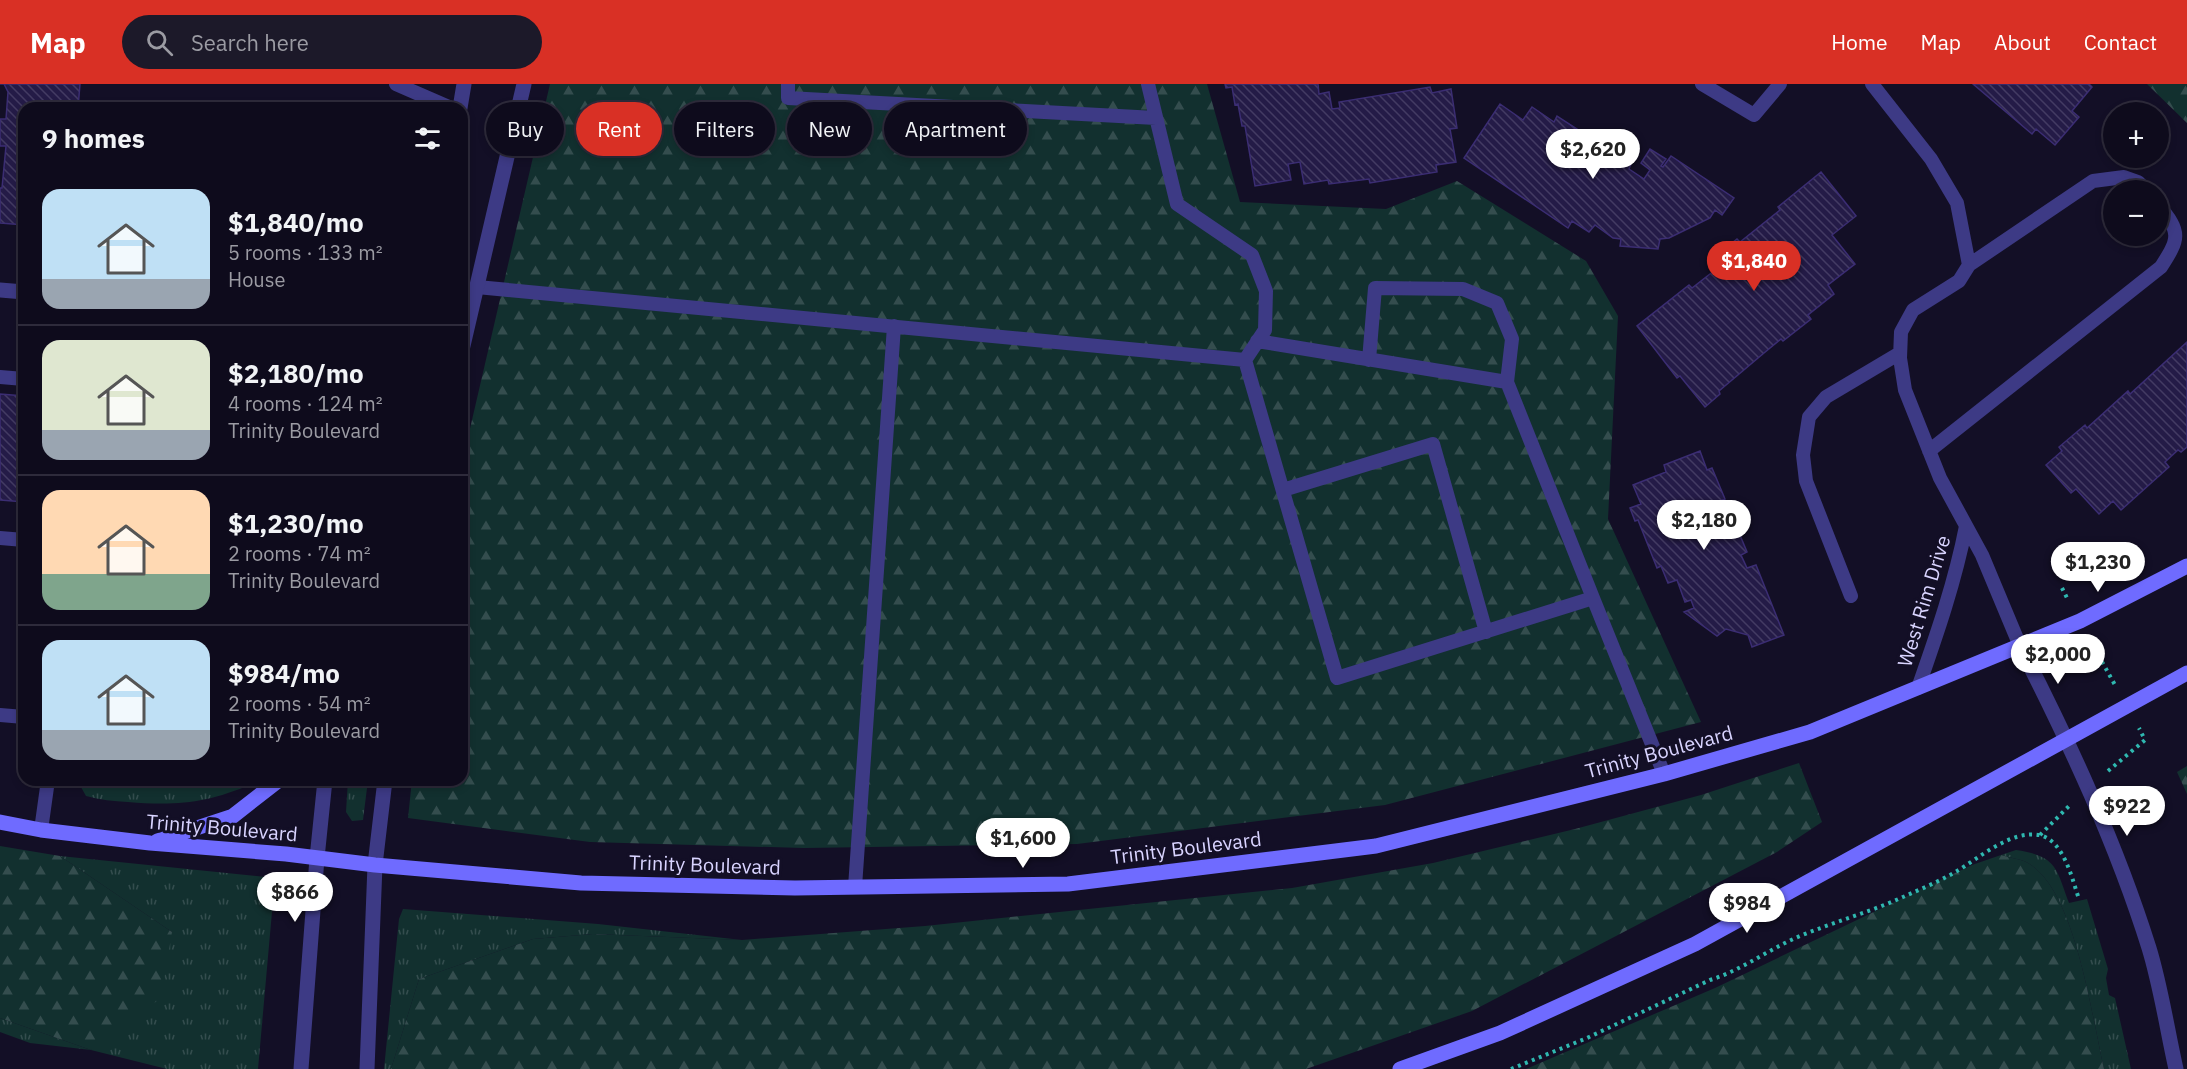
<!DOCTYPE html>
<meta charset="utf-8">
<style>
body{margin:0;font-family:"IBM Plex Sans",sans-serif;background:#1c1929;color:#f1f3f6;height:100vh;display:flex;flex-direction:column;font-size:22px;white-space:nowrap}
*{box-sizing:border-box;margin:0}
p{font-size:20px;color:#9b9ba3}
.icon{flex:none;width:33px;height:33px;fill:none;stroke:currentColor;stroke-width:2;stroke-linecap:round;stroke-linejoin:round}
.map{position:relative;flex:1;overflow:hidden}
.drawer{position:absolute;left:18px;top:18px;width:450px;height:684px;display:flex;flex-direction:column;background:#0e0b1c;border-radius:18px;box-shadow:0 3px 9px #0003,0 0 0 2px #2e2b3b}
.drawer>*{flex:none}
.hud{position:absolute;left:486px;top:18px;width:570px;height:54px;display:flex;gap:12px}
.controls{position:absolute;left:2103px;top:18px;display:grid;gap:12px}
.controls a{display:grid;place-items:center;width:66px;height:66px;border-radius:50%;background:#0e0b1c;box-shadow:0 3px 9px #0003,0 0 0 2px #2e2b3b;font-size:30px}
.price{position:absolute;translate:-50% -51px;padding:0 14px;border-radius:21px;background:#fff;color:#222;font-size:20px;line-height:39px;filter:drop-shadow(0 2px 3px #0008)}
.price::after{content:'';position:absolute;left:50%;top:36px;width:18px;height:14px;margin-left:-9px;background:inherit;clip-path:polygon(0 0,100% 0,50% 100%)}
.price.current{background:#d93025;color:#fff}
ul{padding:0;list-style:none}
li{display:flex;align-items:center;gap:18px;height:150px;padding:0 24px}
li+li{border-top:2px solid #2e2b3b}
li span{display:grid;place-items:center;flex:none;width:168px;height:120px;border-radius:18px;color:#555}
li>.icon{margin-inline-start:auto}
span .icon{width:72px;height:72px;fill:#fffc;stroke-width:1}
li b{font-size:26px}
h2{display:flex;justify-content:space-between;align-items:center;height:72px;padding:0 24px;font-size:26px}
.pill{padding:0 21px;border-radius:27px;background:#0e0b1c;box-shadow:0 3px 9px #0003,0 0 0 2px #2e2b3b;font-size:21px;line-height:54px}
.pill.current{background:#d93025;color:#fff}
header{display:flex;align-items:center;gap:36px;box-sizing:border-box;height:84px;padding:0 30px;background:#d93025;color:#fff}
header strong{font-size:28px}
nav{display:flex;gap:33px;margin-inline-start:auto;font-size:21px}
.search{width:420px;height:54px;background:#1c1929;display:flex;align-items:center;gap:15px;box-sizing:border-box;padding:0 21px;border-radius:33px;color:#9b9ba3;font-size:22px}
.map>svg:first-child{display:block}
</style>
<header>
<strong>Map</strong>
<div class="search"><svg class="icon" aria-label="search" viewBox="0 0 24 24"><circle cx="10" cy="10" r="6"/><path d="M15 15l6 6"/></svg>Search here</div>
<nav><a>Home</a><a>Map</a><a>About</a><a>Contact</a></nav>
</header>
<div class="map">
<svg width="2187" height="985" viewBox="0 0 2187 985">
<defs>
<pattern id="grass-tufts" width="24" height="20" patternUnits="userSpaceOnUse" patternTransform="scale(1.5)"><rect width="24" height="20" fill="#12302f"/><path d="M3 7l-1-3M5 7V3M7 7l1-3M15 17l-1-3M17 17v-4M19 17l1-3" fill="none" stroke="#344d4e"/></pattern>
<pattern id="forest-firs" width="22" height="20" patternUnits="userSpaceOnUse" patternTransform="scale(1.5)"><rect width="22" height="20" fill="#12302f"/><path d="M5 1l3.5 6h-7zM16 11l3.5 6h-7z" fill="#344d4e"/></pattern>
<pattern id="building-back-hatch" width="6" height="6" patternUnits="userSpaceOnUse" patternTransform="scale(1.5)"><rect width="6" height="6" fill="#241b47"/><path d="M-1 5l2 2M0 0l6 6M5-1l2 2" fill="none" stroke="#433b63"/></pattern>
</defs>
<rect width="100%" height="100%" fill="#130f26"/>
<path fill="url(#grass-tufts)" d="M81,696H115V702L171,704L212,696H251L252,700C207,719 177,722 128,718C114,717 100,716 86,712L81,703Z
M348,696H368L363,736L352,737L346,728Z
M2016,766C2057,772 2056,784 2069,819L2087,815L2108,885L2106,894L2109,911L2115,914L2131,985H2104C2092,933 2076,811 2031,781C2024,775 2010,774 2001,771Z
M60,772L275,794L258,985H167L91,966L30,959L0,948V934L91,966L172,848Z
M403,825L598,840L742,856L593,850L533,855L419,895L391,985H384L399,835Z"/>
<path fill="url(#forest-firs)" d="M550,0H1207L1240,118L1386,125L1457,97L1586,177L1618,232L1608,435L1701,638L1385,721L1077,760L804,764L590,758L408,734L412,696H462V379Z
M2147,0H2187V39Z
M1799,679L1822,738L1777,768L1472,927L1306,985H391L419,895L533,855L593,850L742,856L925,842L1292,804L1433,779L1575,745L1701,711Z
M2187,682V710L2177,688Z
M0,762L60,772L172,848L161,914L91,966L0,934Z
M2001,771C2010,774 2024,775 2031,781C2076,811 2092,933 2104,985H1526L1715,904L1972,781Z"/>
<path fill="url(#building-back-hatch)" stroke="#3b2d73" stroke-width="1.5" d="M0,0H80L78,24H24V141L0,139V104H2L6,62H0V35H6L8,8L4,0Z
M1225,0H1318L1319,10L1329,8L1332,25L1340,24L1339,18L1430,3L1432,9L1451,5L1457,44L1450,45L1456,78L1436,81L1437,88L1370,99L1369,95L1329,100L1328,96L1304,100L1300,78L1288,80L1291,96L1255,102L1245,42H1242L1238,20L1235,21L1232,3L1226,4Z
M1973,0H2089L2092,3L2072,27L2079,33L2055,61L2036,45L2032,50Z
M1500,20L1523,36L1532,23L1554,38L1557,32L1631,80L1629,85L1644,95L1650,86L1641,79L1650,65L1666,75L1661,82L1663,83L1671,72L1734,114L1722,131L1715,126L1710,134L1669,154L1660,155L1658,165L1620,162L1621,155L1613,154L1595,141L1589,148L1572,137L1568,144L1464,74Z
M1821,88L1856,132L1832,151L1855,180L1828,201L1834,210L1808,231L1811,235L1783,257L1781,255L1764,269L1719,307L1720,310L1705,323L1680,292L1677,294L1637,242L1689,201L1692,204L1715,186L1708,178L1737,155L1740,158L1780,126L1778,123Z
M2187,258V363L2181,368L2178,366L2165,378L2169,383L2121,426L2113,417L2099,430L2076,405L2071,409L2046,381L2062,367L2059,363L2085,341L2087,344L2128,307L2130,310Z
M0,310L24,312V418L0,416Z
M1700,367L1707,386L1712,384L1725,415L1720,417L1724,427L1729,425L1747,468L1741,471L1747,484L1756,481L1784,551L1752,563L1748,551L1726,545L1717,552L1684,528L1694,524L1691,516L1685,518L1677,496L1668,499L1661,482L1657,484L1638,436L1635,437L1630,424L1641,420L1633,401L1666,388L1664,381Z"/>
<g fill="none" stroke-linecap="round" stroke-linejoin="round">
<path stroke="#2fb8b0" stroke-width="4" stroke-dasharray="3 4.5" stroke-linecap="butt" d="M2062,504L2067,514
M2091,558L2115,601
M2108,687L2145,656L2139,644
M2040,751L2069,722
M1511,985L1587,954L1710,896C1742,886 1769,865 1800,852C1834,838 1870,828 1903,813C1921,805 1940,797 1957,787C1979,774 2011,746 2039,751C2064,756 2072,795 2079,815"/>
<path stroke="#3d3a85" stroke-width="14" d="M396,0L451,24
M788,0V14L1156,34
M1702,0L1754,31L1780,0
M1872,0L1931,75L1957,119L1969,181L1959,197L1913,226L1901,248L1900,274L1905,306L1940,394L1982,471L2020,562
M1969,181L2093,97L2124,93L2138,98L2146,106
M477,203L1245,276L1265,246L1266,207L1252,171L1177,120L1148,0
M1257,257L1507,298L1512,255L1497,219L1463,205L1375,204L1369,276
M1245,276L1337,594L1593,514L1507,298
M0,293L24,295
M1929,367L2161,183C2179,155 2182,148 2158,121
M1283,406L1433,360L1486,548
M0,454L24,456
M1851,512L1806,397L1803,371L1809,333L1826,313L1900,269
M1593,514L1664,690
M1918,604C1937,550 1955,498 1966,442
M0,631L24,633
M41,746L48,696
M855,803L894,242"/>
<path stroke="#3d3a85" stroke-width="15" d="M0,206L24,208"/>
<path stroke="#3d3a85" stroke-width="15" d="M460,24L464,0
M462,266L524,0
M2020,562C2070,660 2116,759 2149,864C2161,903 2167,945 2176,985
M301,985L317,774L325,696
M367,985L375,781L385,696"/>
<path stroke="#6f6bff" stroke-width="15" d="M0,738L41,746L150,759L286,770L375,781L581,799L795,804L1068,800L1376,762L1664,690L1810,648L2080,537L2187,482
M157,757L233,732L279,696
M1400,985L1500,949L1695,860L2187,589"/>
</g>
<g text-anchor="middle" stroke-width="6" stroke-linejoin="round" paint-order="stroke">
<g font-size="20" fill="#d9d4ff" stroke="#130f26">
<text transform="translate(1924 517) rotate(-73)" y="7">West Rim Drive</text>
<text transform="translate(1659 668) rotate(-15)" y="7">Trinity Boulevard</text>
<text transform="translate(222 744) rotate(5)" y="7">Trinity Boulevard</text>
<text transform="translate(1186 764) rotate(-7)" y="7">Trinity Boulevard</text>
<text transform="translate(705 781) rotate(2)" y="7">Trinity Boulevard</text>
</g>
</g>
</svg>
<div class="controls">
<a>+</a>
<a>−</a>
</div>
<b class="price" style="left:1593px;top:96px">$2,620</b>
<b class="price current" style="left:1754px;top:208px">$1,840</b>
<b class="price" style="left:1704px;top:467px">$2,180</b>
<b class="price" style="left:2098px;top:509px">$1,230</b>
<b class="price" style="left:2058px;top:601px">$2,000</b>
<b class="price" style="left:2127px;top:753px">$922</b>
<b class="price" style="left:1023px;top:785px">$1,600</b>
<b class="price" style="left:295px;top:839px">$866</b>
<b class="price" style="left:1747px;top:850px">$984</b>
<div class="hud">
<a class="pill">Buy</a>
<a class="pill current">Rent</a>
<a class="pill">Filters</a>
<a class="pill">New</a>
<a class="pill">Apartment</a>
</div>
<section class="drawer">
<h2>9 homes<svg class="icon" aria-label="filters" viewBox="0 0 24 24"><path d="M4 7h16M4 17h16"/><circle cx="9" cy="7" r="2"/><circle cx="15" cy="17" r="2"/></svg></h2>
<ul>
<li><span style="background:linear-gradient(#bfe0f5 75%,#9aa5b1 0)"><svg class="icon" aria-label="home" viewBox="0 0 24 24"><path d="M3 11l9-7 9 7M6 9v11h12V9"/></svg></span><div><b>$1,840/mo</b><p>5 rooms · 133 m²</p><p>House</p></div></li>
<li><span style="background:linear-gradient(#dfe7d0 75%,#9aa5b1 0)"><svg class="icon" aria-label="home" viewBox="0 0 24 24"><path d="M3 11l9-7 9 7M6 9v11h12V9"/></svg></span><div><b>$2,180/mo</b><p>4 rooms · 124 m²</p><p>Trinity Boulevard</p></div></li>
<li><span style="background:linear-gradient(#ffd9b3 70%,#7fa58c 0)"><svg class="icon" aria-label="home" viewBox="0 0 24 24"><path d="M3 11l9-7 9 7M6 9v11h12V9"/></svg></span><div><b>$1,230/mo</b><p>2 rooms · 74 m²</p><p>Trinity Boulevard</p></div></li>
<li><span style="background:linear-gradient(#bfe0f5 75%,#9aa5b1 0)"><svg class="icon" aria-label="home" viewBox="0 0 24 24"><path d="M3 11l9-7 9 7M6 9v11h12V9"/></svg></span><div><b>$984/mo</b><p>2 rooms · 54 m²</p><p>Trinity Boulevard</p></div></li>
</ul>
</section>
</div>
